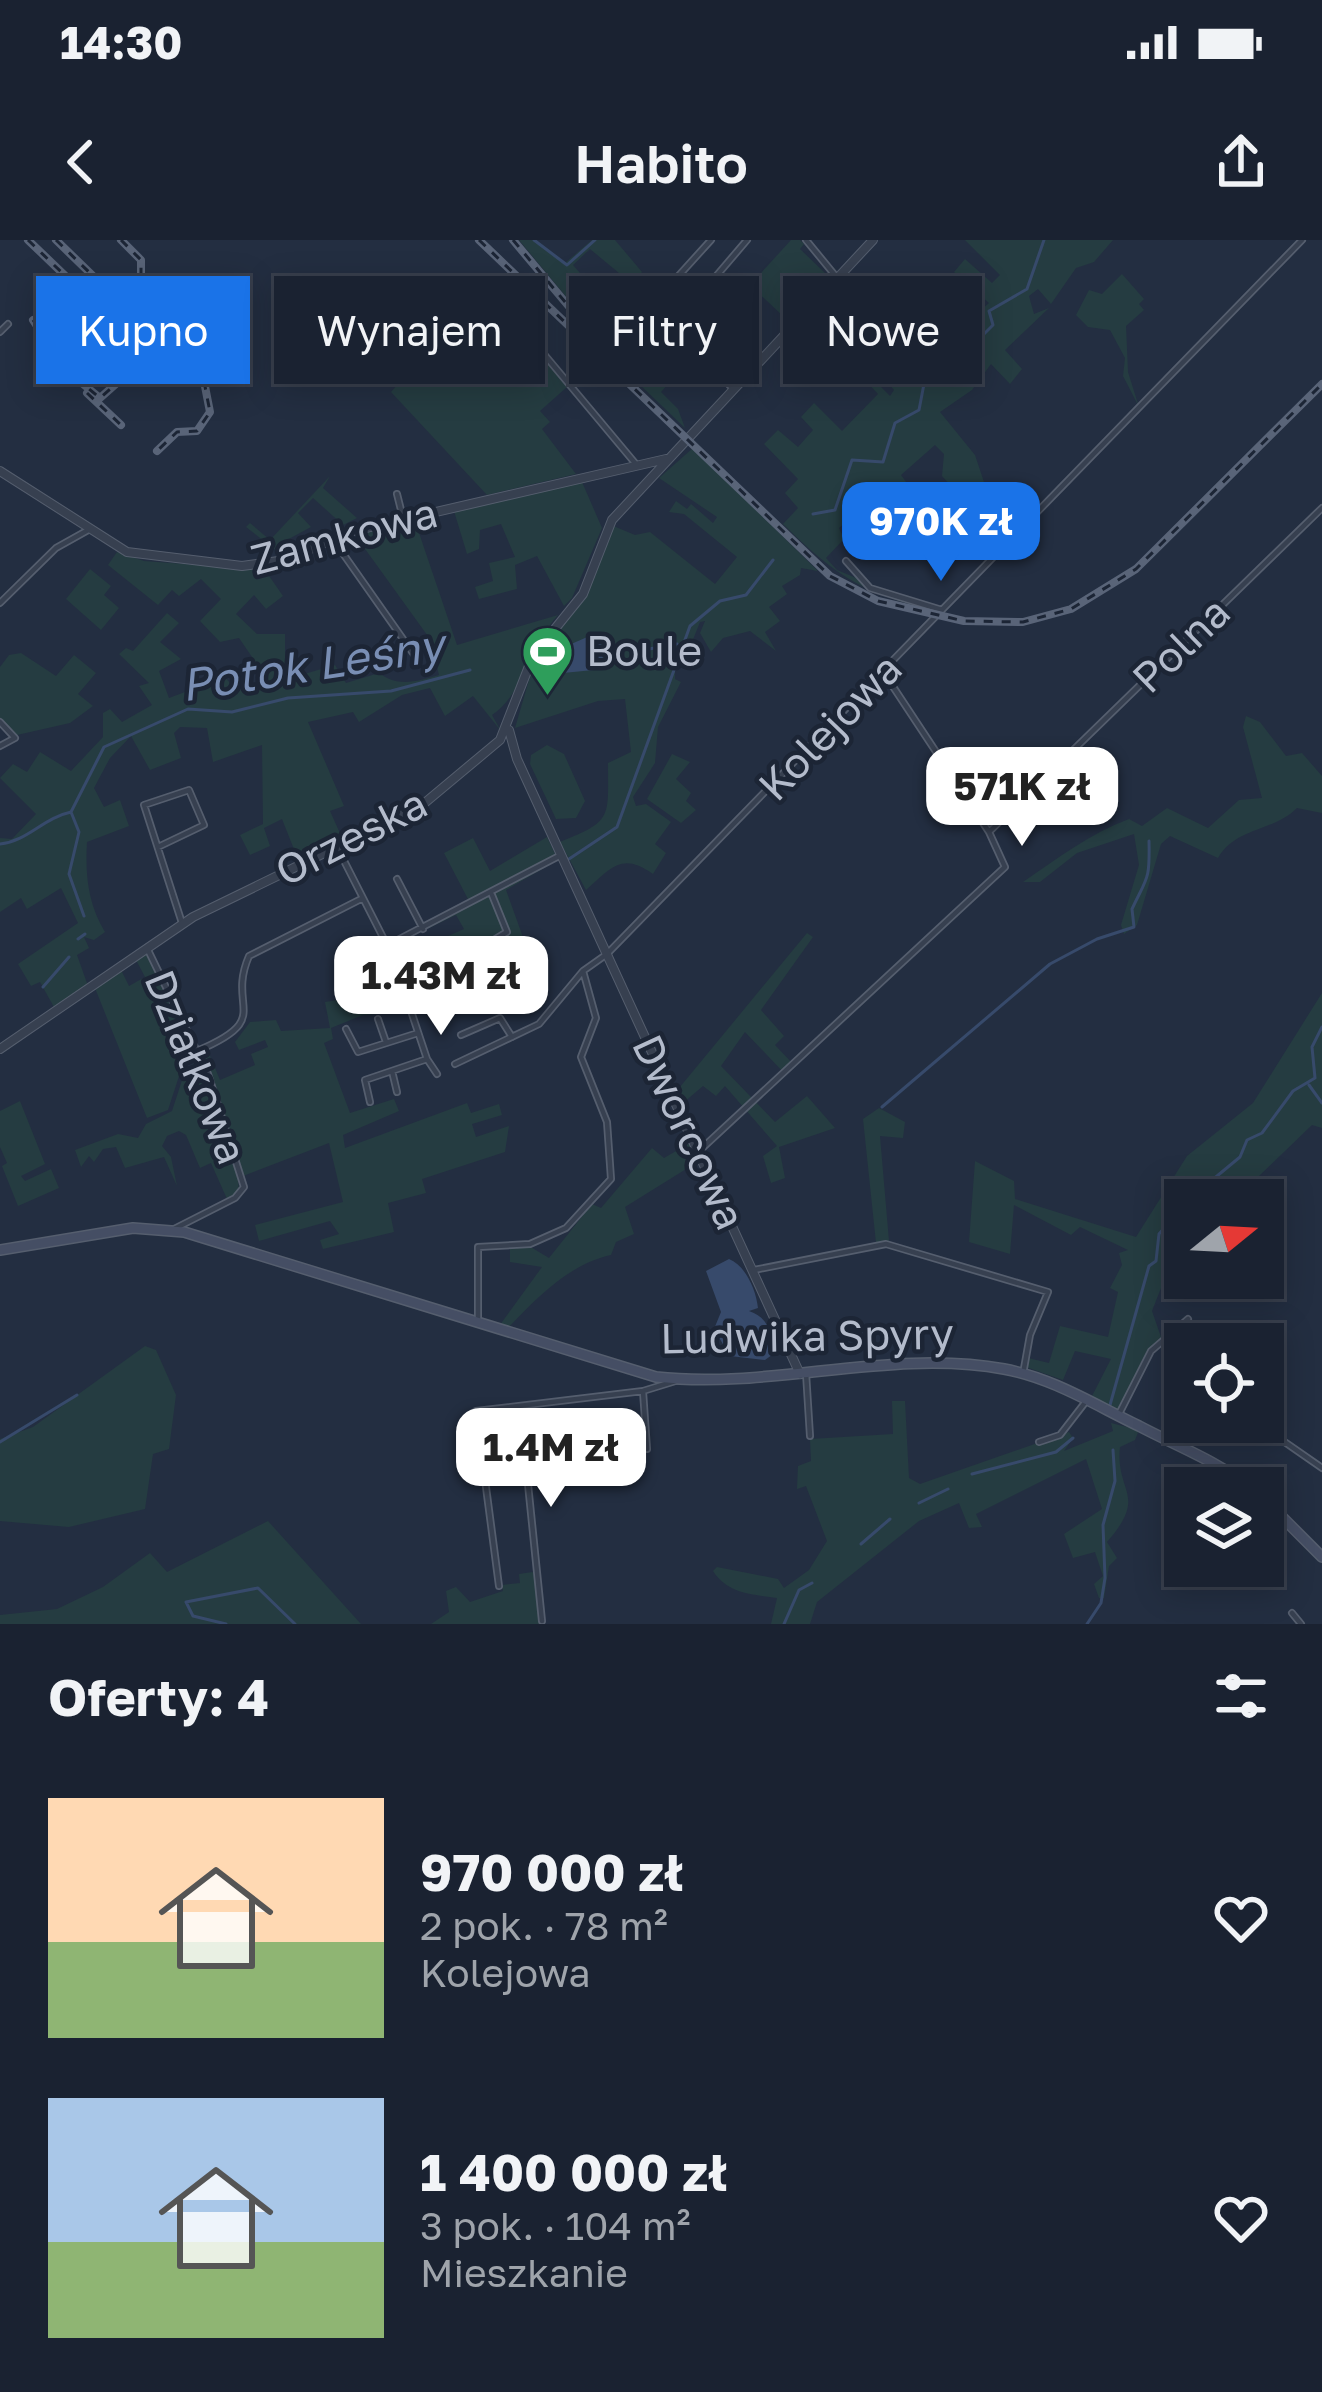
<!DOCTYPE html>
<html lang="pl">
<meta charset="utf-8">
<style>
body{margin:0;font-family:"Golos Text",sans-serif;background:#272f3d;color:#f1f3f6;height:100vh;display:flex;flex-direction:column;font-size:45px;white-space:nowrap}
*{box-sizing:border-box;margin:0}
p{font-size:39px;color:#9fa4ab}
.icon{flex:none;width:66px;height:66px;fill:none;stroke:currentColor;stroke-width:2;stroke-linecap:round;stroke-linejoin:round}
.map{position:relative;height:1384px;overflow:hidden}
.side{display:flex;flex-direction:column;background:#1a2231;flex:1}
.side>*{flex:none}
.guide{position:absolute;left:36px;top:36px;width:1251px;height:108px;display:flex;gap:24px}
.needle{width:78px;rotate:72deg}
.fabs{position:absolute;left:1164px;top:939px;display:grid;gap:24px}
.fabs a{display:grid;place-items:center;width:120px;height:120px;border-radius:0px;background:#1a2231;box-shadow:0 6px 30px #0003,0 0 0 3px #383f4d;font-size:60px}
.price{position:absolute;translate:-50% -102px;padding:0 27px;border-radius:24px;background:#fff;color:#222;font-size:39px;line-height:78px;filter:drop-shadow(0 3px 6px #0008)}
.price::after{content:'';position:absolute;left:50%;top:72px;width:36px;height:27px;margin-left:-18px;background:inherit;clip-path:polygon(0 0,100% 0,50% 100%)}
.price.active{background:#1a73e8;color:#fff}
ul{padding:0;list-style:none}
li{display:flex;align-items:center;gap:36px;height:300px;padding:0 48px}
li span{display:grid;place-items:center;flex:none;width:336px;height:240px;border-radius:0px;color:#555}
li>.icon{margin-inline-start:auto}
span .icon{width:144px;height:144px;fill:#fffc;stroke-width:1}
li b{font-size:51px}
h2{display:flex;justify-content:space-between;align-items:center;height:144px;padding:0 48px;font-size:51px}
.pill{padding:0 42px;border-radius:0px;background:#1a2231;box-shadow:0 6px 30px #0003,0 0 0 3px #383f4d;font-size:42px;line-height:108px}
.pill.active{background:#1a73e8;color:#fff}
.status{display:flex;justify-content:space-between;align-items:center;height:84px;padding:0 60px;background:#1a2231;direction:ltr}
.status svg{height:33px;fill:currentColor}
header{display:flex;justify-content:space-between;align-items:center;height:156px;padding:0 48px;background:#1a2231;font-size:54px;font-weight:600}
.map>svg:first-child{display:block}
</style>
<div class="status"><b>14:30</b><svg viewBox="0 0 49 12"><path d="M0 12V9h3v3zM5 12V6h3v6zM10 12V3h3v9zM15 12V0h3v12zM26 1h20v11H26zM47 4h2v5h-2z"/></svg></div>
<header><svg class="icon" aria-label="back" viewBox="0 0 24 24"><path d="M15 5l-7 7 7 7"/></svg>Habito<svg class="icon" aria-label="share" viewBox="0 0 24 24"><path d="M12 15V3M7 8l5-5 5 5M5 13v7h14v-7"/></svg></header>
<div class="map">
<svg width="1322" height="1384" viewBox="0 0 1322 1384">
<rect width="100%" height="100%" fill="#232e41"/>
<path fill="#253c41" d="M519,0H534L565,23L592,0H615L642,32L631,43L590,9L573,25L580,33L577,49L605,76L598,85L642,135L672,104L690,120L661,152L678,169L685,188L636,141Z
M791,0H800L804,4L800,9L825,33L784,77L750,45Z
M965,0H1113L1094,22L1076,28L1051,64L1038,49L1029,56L1034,74L1049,68L1005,110L1022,129L1010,144L991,124L972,150L940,172L975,215L984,242L1005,268L987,285L942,236L944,214L935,205L901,235L910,247L892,268L878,254L839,288L844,299L826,318L837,330L940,373C863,352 840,340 783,284L798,268L785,253L798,239L764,204L778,190L798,207L813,190L801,177L814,163L842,191L878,154L864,139H873L890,156L894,150L883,137L893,126L891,112L910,103L918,111L924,104L917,96L950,59L934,44L942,36L982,69L989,63L954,32L965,19L992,43L1000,35Z
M1122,34L1144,59L1139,64L1144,70L1126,86L1128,132L1139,167L1123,136L1125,118L1110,90L1088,87L1076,75L1089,50L1102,54Z
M501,62L567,147L540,171L550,182L542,189L576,234L487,255L391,152L399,143L382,125L408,97L400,88L410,78L449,113Z
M693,208L818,331L801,328L800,335L782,346L787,354L769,367L780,381L765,392L776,411L750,391L723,398L711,412L700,393L705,381L700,382L688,412L675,424V439L681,442L658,487L655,523L633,557L636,566L646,564L671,582L655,604L666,613L653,634C622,612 612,627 586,650L560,602C613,581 608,578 608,523L631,512L625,459L598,461L515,488L536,416L579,364L611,285L635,295L650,292L715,344L737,317L684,274L669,272L676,261L687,269L691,264L713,283L717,277L659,238Z
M330,236L323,248L357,278L343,285L313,258L298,273L311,287L285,301L296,310L283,316L246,287L250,283L270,300Z
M582,242L602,288L572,358L564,366L537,316L515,325L517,349L479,359L475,347L493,341L489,323L515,317L501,284L480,290L479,309L467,314L454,271Z
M415,281L457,405L558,375C530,406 523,455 492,475L501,491L473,456L445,476L430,448L402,455L359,482L353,472L308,482L344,566L330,571L343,600L299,622L282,579L264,588L270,606L250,615L240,595L263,584L262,505L213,522L207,488L180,487L174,493L181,518L150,530L131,496L110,518L94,548L104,567L120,560L129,586L87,602C85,635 88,664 105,692L94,700L84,697L89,708L77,715L88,746L55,769L40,742L31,746L18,724L78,683L61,648L27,669L21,658L0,672V598L12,599L36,574L0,538L13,524L27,532L40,512L71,531L103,497V473L110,469L122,482L152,465L139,446L149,443L119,414L126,408L133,411L167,373L179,383L160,402L181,419L159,431L169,458L225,437L233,447L255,444L263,433L239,398L220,402L200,381L221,359L201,339L179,356L172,350L158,365L108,325L117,312L144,321L265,330L283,356L266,369L254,355L236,374L257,394H285V419L294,437L335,425L346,443L379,433C399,448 417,441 439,435L430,399L355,295Z
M90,329L111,346L104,355L119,368L101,390L66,359Z
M21,413L56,436L74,415L96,433L78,454L93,466L70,483L17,495L0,479V427L9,415Z
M1246,476L1260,482L1286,516L1302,513L1322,536V573L1297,568C1273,592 1236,587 1218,618L1170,596L1161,604L1137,685L1124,694L1121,685L1139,625L1134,594L1077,613L1040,642H1023C1058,618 1089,594 1129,579L1142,586L1167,568L1208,588L1239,560L1262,558L1243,487Z
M547,505L564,514L585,561L576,578L556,579L530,524L531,515Z
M672,514L690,522L676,539L691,553L686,561L696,570L681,583L647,559Z
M547,597L558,620L506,650L524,700L518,713L531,736L469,767L363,775L331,788L333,799L324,803L350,873L394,859L399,871L343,895L345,908L467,863L471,873L499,864L502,875L472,884L476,897L509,886L505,912L422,939L426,953L388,963L394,992L323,1009L320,1000L339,994L330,981L259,1001L255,985L343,962L329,903L238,938L239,951L227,959L211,923L200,928L186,895L179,891L167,896L162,906L171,917L177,946L164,917L125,928L116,907L103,909L94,922L89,916L81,927L75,910L118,894L138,898L146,884L172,871L185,831L208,811L220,840L255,825L251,814L268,807L265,800L239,810L235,802L250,782L276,780L281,791L330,788L325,762L406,749L403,730L451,711L448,696L464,689L456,675L392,706L393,716L388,705L470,663L444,613L473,598L490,631Z
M807,693L813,697L761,770L784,796L775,805L794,825L785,834L745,792L721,826L775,882L807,856L835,888L779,907L785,938L771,943L763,916L777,906L725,846L716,856L703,846L683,863L675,853Z
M146,714L193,814L182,827L168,870L147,878L95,748L121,730L129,746L145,737L136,720Z
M1322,753V888L1312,885L1234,960H1185V1012L1172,1020L1152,1071L1161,1097L1119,1171L1092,1156L1111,1119L1075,1111L1063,1140L1026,1127L1028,1118L1049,1123L1060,1086L1108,1097L1118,1052L1110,1048L1122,1025L1119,1013L1128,1010L1080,987L1071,995L1014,965L1010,1014L969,1002L975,921L1014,941L1015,959L1136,997L1187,916L1253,863Z
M20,861L45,924L21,936L25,941L51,929L59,948L18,966L2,926L7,923L0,907V871Z
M879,868L905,882L903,898L880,896L889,1001L876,1003L863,879Z
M690,903L699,921L625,967L634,994L616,1002L611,1015C567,1025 536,1059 505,1091L497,1089L542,1027L510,1022V1006H529L549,1018L592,964L601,968L652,908L664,918Z
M145,1106L156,1110L176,1155L169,1209L153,1214L145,1269L69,1287L0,1281V1199L33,1187Z
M892,1161H905L909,1238L920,1244L1069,1192L1073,1198L1064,1211L1113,1191L1111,1183L1139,1190L1135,1200L1120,1207C1115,1253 1149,1254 1107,1302L1117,1318L1109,1326L1104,1358H1099L1094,1344L1103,1336L1095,1312L1073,1318L1064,1294L1102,1269L1086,1219L976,1274L982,1287L969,1288L959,1263L919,1281L817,1362L810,1384H771L777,1358C751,1354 728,1354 713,1331L717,1327L778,1339L784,1348L809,1330L827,1301L806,1246L797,1249L798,1226L811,1221L810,1199L893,1194Z
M268,1281L361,1384H0V1375L57,1369L103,1347L150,1313L167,1332Z
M539,1331L545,1384H431L449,1372L446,1351L456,1347L470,1362L503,1351L502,1345L520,1343L519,1334Z"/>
<path fill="#374a6b" d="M600,394L604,429L563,433L552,427V410C573,406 588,394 600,394Z
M729,1019C746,1026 756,1050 758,1068L749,1071C770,1078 770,1094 776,1112L765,1120L730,1116L714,1089L721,1072L706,1031Z"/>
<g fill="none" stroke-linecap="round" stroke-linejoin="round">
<path stroke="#374a6b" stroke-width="3" d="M534,0L567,25L595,0
M813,274L835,270L852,220L883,222L895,183L919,170L928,123L943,112L969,109L993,85L989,71L1027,49L1044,0
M649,409L677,404
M641,411L642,410
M608,415L617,413
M535,425L555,421
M71,572L79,592L69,634L84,676
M0,604C28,601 43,578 71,572L104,507L188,469L232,472L288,458L391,451L470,430
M569,619L617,587L690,386L720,361L746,355L773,320
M78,699L85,694
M43,747L69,717
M1309,845L1322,863
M882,867L1050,724L1097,699L1134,687L1132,669C1147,637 1150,641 1149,601
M1188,960L1240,917L1247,900L1262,893L1293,851L1315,838L1312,807L1322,787
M1110,1165L1149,1026L1156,1021L1159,994L1185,964
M0,1202L77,1155
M972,1234L1056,1212L1073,1198
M919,1263L948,1249
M861,1304L890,1279
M226,1384L193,1376L186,1362L258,1348L295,1384
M784,1384L799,1350L812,1343
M1087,1384L1101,1363L1105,1338L1103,1285L1115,1241L1113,1210"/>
<defs>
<path id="minor" d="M711,0L614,107L636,130L747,0
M806,0L879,89
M676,87L733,149
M0,92L8,84
M543,113L635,223
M397,254L403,278
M332,298L415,416
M846,321L870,348L942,370
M0,363L56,308L90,289
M884,433L989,592
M0,482L15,498L0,506
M158,607L204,585L189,550L144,565L182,683
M337,607L393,717L401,715L417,729L440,732L445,740
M397,639L423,689
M388,705L561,615
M147,708L208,834L244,947L235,958L174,989
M481,732L489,722L484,706L507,692L492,655
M407,752L493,726
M378,779L386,802
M346,789L358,812L418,793
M461,795L500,778L512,797
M197,811C275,778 226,769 249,716L363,658
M427,819L437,834
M455,824L539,784L583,731
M392,831L397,852
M370,862L365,840L427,819L393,717
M698,912L1005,627L989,592L1322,268
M754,1030L886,1004L1048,1052L1030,1095L1023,1134
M478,1084V1007L530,1004L566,988L611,939L607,882L581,817L596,778L583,731L607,714L1302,0
M806,1133L810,1196
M643,1151L647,1209
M520,1166L542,1381
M1118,1176L1151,1111L1188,1079
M1256,1182L1322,1228
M1039,1202L1060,1195L1087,1160
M499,1346L476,1171L643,1151L682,1139
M1292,1373L1301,1384"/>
<path id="tertiary" d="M0,231L127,312L242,326L286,320L349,292L666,219
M509,490L517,519L800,1134
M0,809L193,677L421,566L500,500L533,416L583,354L612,280L873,0"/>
<path id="secondary" d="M0,1010L133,988L184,992L656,1137C771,1150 890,1108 1004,1129C1053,1138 1095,1165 1139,1186C1177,1206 1217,1221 1251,1248
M1263,1258L1322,1317"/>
</defs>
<use href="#minor" stroke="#555e6e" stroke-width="8"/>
<use href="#tertiary" stroke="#555e6e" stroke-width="10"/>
<use href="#secondary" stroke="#555e6e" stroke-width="12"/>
<use href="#minor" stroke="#374050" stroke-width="4.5"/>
<use href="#tertiary" stroke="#374050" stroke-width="8"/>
<use href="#secondary" stroke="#454e64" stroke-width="9"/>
<defs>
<path id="rail" d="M28,0L134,102
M56,0L125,67L176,105
M121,0L141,20V38L182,77L173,100L202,131L210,172L197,191L177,192L157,211
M479,0L830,336L878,361L964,381L1023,382L1071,369L1136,329L1322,144
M513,0L571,69
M33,80L66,130L100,158L143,120L197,125
M87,153L121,185"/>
</defs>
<use href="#rail" stroke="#596478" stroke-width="8"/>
<use href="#rail" stroke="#1c2535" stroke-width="3" stroke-dasharray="9" stroke-linecap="butt"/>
</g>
<defs>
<symbol id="stadium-pin" viewBox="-11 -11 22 30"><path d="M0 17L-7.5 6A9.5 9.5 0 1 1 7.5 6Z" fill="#2e9e5b" stroke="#1c2535"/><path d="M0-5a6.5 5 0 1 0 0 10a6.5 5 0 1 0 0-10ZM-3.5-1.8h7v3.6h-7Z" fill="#fff"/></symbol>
</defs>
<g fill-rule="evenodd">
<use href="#stadium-pin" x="518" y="382" width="59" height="81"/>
</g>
<g text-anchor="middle" stroke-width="9" stroke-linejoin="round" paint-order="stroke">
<g font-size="42" fill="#b3bbcb" stroke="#1c2535">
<text transform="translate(344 296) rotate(-15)" y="15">Zamkowa</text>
<text transform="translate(1181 405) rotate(-44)" y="15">Polna</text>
<text transform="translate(830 487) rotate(-46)" y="15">Kolejowa</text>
<text transform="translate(351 597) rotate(-27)" y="15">Orzeska</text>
<text transform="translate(196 827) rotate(68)" y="15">Działkowa</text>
<text transform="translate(689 892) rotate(65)" y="15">Dworcowa</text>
<text transform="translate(807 1096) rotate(-1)" y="15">Ludwika Spyry</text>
</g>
<g font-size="42" fill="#b3bbcb" stroke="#1c2535" text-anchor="start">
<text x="586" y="426">Boule</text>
</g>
<g font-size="45" font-style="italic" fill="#798eb4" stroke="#1c2535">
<text transform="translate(312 425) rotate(-9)" y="16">Potok Leśny</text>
</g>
</g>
</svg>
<div class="fabs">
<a><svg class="needle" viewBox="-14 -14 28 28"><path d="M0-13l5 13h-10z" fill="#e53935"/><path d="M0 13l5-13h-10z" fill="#9fa4ab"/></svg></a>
<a><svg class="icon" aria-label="locate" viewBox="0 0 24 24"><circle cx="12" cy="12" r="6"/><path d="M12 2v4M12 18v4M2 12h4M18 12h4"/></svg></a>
<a><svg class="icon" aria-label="layers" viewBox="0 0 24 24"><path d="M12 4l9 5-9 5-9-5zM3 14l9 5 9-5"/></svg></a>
</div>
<b class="price active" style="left:941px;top:344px">970K zł</b>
<b class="price" style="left:1022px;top:609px">571K zł</b>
<b class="price" style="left:441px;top:798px">1.43M zł</b>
<b class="price" style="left:551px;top:1270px">1.4M zł</b>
<div class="guide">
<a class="pill active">Kupno</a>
<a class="pill">Wynajem</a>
<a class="pill">Filtry</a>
<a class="pill">Nowe</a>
</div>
</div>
<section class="side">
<h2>Oferty: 4<svg class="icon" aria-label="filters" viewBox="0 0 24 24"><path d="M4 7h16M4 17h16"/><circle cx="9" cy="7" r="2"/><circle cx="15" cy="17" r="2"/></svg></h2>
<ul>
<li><span style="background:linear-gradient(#ffd9b3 60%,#8fb573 0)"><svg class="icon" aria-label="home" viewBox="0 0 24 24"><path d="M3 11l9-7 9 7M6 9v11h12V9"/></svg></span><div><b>970 000 zł</b><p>2 pok. · 78 m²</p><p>Kolejowa</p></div><svg class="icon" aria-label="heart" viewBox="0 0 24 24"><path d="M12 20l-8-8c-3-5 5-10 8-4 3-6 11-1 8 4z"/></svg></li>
<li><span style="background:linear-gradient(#a9c7e8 60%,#8fb573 0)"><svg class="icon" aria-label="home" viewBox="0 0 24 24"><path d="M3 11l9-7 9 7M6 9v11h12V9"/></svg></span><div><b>1 400 000 zł</b><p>3 pok. · 104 m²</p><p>Mieszkanie</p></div><svg class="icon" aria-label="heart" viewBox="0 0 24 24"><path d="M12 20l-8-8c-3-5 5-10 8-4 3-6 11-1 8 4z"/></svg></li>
</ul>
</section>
